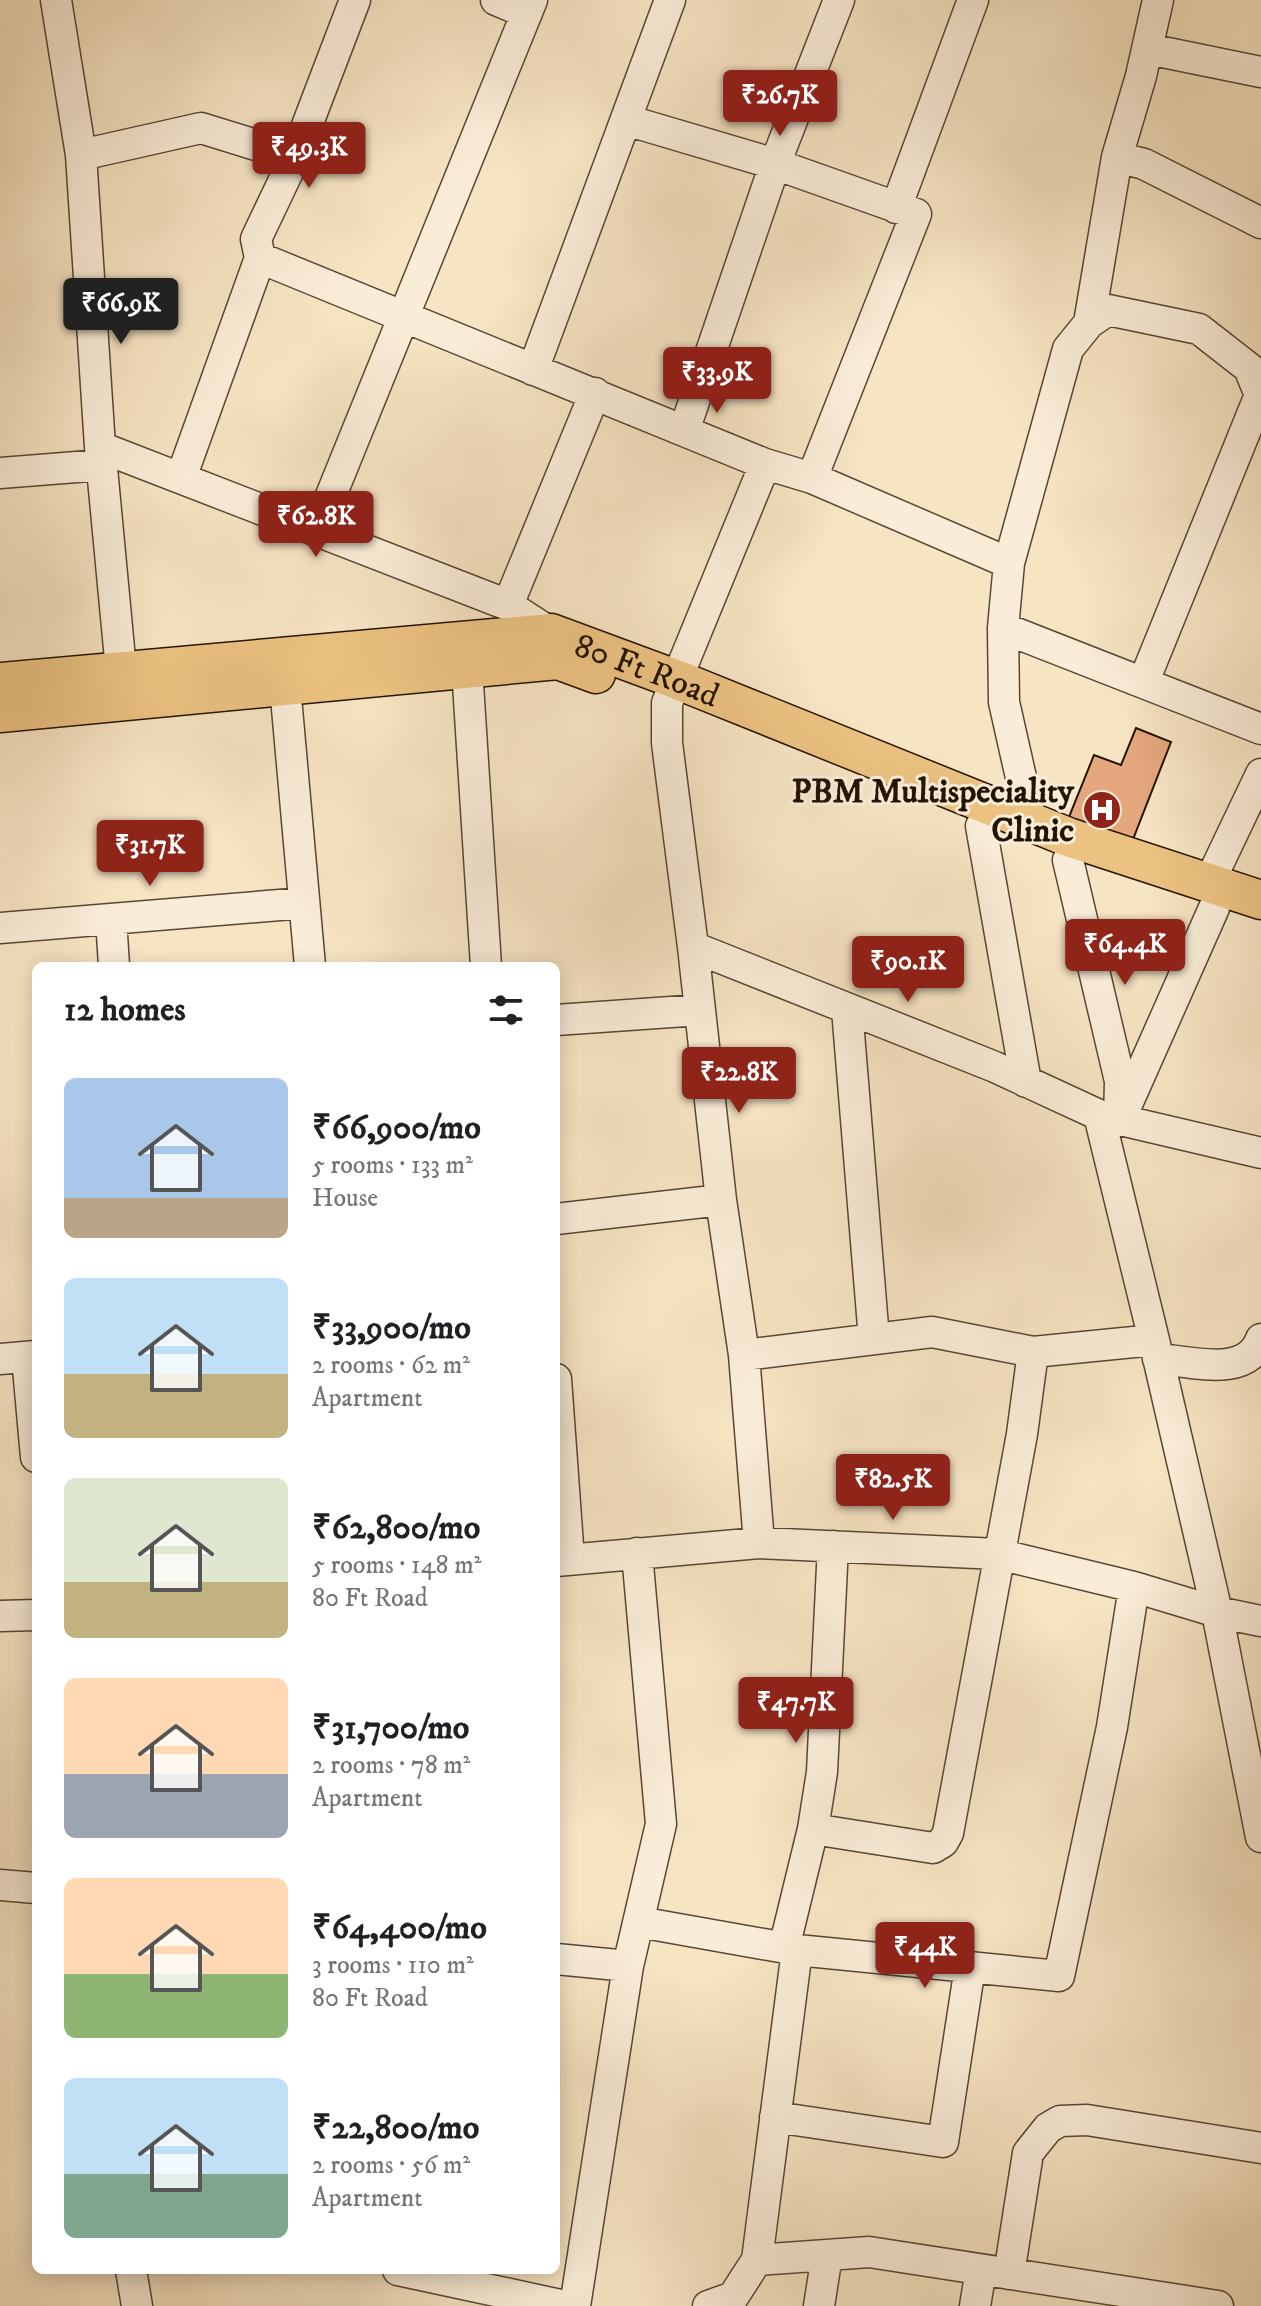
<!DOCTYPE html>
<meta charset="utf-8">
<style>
body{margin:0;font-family:"IM FELL DW Pica",serif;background:#f2f2f2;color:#202124;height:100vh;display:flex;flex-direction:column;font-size:30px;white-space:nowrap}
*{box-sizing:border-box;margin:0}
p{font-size:26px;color:#757577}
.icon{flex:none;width:44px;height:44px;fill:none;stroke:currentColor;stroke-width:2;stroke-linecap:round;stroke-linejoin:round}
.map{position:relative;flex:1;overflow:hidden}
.drawer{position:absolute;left:32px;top:962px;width:528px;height:1312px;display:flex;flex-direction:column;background:#fff;border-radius:12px;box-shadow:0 4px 20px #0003}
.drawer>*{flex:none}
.price{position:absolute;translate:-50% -68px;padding:0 18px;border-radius:8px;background:#8f2418;color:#fff;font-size:26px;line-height:52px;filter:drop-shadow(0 2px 4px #0008)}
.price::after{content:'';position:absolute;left:50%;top:48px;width:24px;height:18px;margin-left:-12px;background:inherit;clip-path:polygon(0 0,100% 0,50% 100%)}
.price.selected{background:#222;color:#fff}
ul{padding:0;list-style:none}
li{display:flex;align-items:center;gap:24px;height:200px;padding:0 32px}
li span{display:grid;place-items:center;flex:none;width:224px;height:160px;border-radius:12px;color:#555}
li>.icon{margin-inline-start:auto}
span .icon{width:96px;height:96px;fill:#fffc;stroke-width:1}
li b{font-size:34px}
h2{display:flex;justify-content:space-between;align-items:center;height:96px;padding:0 32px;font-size:34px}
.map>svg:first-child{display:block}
</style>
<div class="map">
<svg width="1261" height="2306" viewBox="0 0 1261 2306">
<rect width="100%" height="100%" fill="#f7e4c3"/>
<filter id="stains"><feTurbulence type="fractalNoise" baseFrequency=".0025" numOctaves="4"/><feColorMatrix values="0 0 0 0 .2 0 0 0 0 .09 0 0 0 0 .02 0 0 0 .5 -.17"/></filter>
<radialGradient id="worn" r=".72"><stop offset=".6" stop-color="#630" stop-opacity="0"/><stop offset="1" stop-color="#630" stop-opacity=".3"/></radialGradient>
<path fill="#e5a77d" stroke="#231302" stroke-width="2" d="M1136,728L1171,742L1130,847L1067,822L1094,755L1121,765Z"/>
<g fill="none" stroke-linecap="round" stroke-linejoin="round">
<defs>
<path id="minor" d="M56,0L81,155L100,447L123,691
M355,0L295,157L256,239L260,258L765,464L812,478L1009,563
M496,0L527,13
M1158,0L1141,76L1117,157L1144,164L1261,223
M1148,49L1261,72
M626,120L775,164L916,214L812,478
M81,155L201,128L295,157
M896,208L973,0
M1089,323L1117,157
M533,370L670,0
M684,431L775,164L839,0
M100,447L508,605L551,633
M0,473L102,465
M181,478L260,258
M317,530L532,0
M508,605L595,393
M1003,628L1261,729
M467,668L486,966
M285,686L310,966
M1031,822L1004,702L1003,628L1009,563L1068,349L1089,323L1108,310L1199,329L1249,368L1260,395L1144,681
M981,826L1026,1082
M1068,860L1120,1081L1119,1120
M1209,883L1261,774
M111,919L114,966
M0,928L304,903
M693,947L995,1067L1099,1115L1261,1153
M847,1009L874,1339
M556,1020L700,1010
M1124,1111L1214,908
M1099,1115L1154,1340L1217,1612L1261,1837
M556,1219L721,1200
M744,1355L932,1332L1033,1352L1154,1340
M27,1357L36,1457
M0,1359L36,1356
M1158,1359C1191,1361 1247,1379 1261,1339
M556,1379L569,1559
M759,1543L744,1355L721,1200L693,947L667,743V703L765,464
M556,1561L759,1543L998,1554L1134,1587L1217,1612L1261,1621
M0,1616L36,1615
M813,1829L933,1848L943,1842L948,1833L1022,1434L1033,1352
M0,1885L36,1888
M639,1922L797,1950L757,2260L733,2297L708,2306
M784,1948L813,1829L822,1772L833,1546
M797,1950L1059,1976L1112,1727L1134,1587
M556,1959L628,1966
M775,2117L943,2142L970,1967
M757,2260L869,2252L1218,2306
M131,2270L137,2306
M398,2270L565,2306
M1009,2274L1028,2153L1048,2128L1060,2121L1087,2120L1261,2148
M575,2306L628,1966L661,1824L637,1553
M819,2306L827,2255
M975,2306L981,2270"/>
<g id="major">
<path id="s1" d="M0,682L551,633L678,680L1068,837L1261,900"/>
<path d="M0,713L558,660L596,674"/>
</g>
</defs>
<use href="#minor" stroke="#584732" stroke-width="33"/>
<use href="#major" stroke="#231302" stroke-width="41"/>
<use href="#minor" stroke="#faedd8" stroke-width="30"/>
<use href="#major" stroke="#ecc282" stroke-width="38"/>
</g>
<defs>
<symbol id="hospital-disc" viewBox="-11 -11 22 22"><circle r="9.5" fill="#8f2418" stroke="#faedd8"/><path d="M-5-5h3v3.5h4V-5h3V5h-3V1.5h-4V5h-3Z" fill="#fff"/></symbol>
</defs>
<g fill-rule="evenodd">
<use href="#hospital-disc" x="1080" y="788" width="44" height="44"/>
</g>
<g text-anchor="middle" stroke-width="6" stroke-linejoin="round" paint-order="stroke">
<g font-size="34" fill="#231302" stroke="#faedd8">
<text dy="12" stroke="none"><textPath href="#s1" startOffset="656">80 Ft Road</textPath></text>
</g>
<g font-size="34" font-weight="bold" fill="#231302" stroke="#faedd8" text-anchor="end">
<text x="1074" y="802">PBM Multispeciality<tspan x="1074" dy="39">Clinic</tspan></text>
</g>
</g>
<rect width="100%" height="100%" filter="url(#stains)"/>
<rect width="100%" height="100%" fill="url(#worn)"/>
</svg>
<b class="price" style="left:780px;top:138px">₹26.7K</b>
<b class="price" style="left:309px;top:190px">₹49.3K</b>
<b class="price selected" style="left:121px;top:346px">₹66.9K</b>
<b class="price" style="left:717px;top:415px">₹33.9K</b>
<b class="price" style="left:316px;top:559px">₹62.8K</b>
<b class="price" style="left:150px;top:888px">₹31.7K</b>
<b class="price" style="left:1125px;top:987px">₹64.4K</b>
<b class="price" style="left:908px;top:1004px">₹90.1K</b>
<b class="price" style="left:739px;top:1115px">₹22.8K</b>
<b class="price" style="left:893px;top:1522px">₹82.5K</b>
<b class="price" style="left:796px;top:1745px">₹47.7K</b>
<b class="price" style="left:925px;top:1990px">₹44K</b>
<section class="drawer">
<h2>12 homes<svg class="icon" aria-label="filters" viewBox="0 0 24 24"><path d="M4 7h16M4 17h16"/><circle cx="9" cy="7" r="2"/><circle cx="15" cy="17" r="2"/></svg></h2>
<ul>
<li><span style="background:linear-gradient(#a9c7e8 75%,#b9a48a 0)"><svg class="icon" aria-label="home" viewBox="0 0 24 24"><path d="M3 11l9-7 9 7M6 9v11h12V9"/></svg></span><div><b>₹66,900/mo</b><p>5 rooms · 133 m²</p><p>House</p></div></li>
<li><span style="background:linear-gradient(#bfe0f5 60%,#c2b280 0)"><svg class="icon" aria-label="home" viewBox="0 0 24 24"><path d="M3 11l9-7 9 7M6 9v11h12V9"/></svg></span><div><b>₹33,900/mo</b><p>2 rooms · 62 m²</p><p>Apartment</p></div></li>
<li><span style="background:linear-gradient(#dfe7d0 65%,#c2b280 0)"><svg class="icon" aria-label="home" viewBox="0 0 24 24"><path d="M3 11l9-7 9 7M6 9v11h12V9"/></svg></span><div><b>₹62,800/mo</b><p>5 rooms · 148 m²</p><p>80 Ft Road</p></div></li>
<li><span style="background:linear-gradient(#ffd9b3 60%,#9aa5b1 0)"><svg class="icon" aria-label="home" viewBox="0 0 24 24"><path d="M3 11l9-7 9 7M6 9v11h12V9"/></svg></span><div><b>₹31,700/mo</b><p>2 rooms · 78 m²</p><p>Apartment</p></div></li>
<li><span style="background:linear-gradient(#ffd9b3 60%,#8fb573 0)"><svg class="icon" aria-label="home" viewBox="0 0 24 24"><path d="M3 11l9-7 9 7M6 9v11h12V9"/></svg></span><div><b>₹64,400/mo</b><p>3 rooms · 110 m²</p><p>80 Ft Road</p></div></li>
<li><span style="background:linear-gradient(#bfe0f5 60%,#7fa58c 0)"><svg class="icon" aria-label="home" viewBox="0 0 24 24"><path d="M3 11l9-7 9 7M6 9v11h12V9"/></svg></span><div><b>₹22,800/mo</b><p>2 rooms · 56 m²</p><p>Apartment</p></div></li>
</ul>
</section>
</div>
